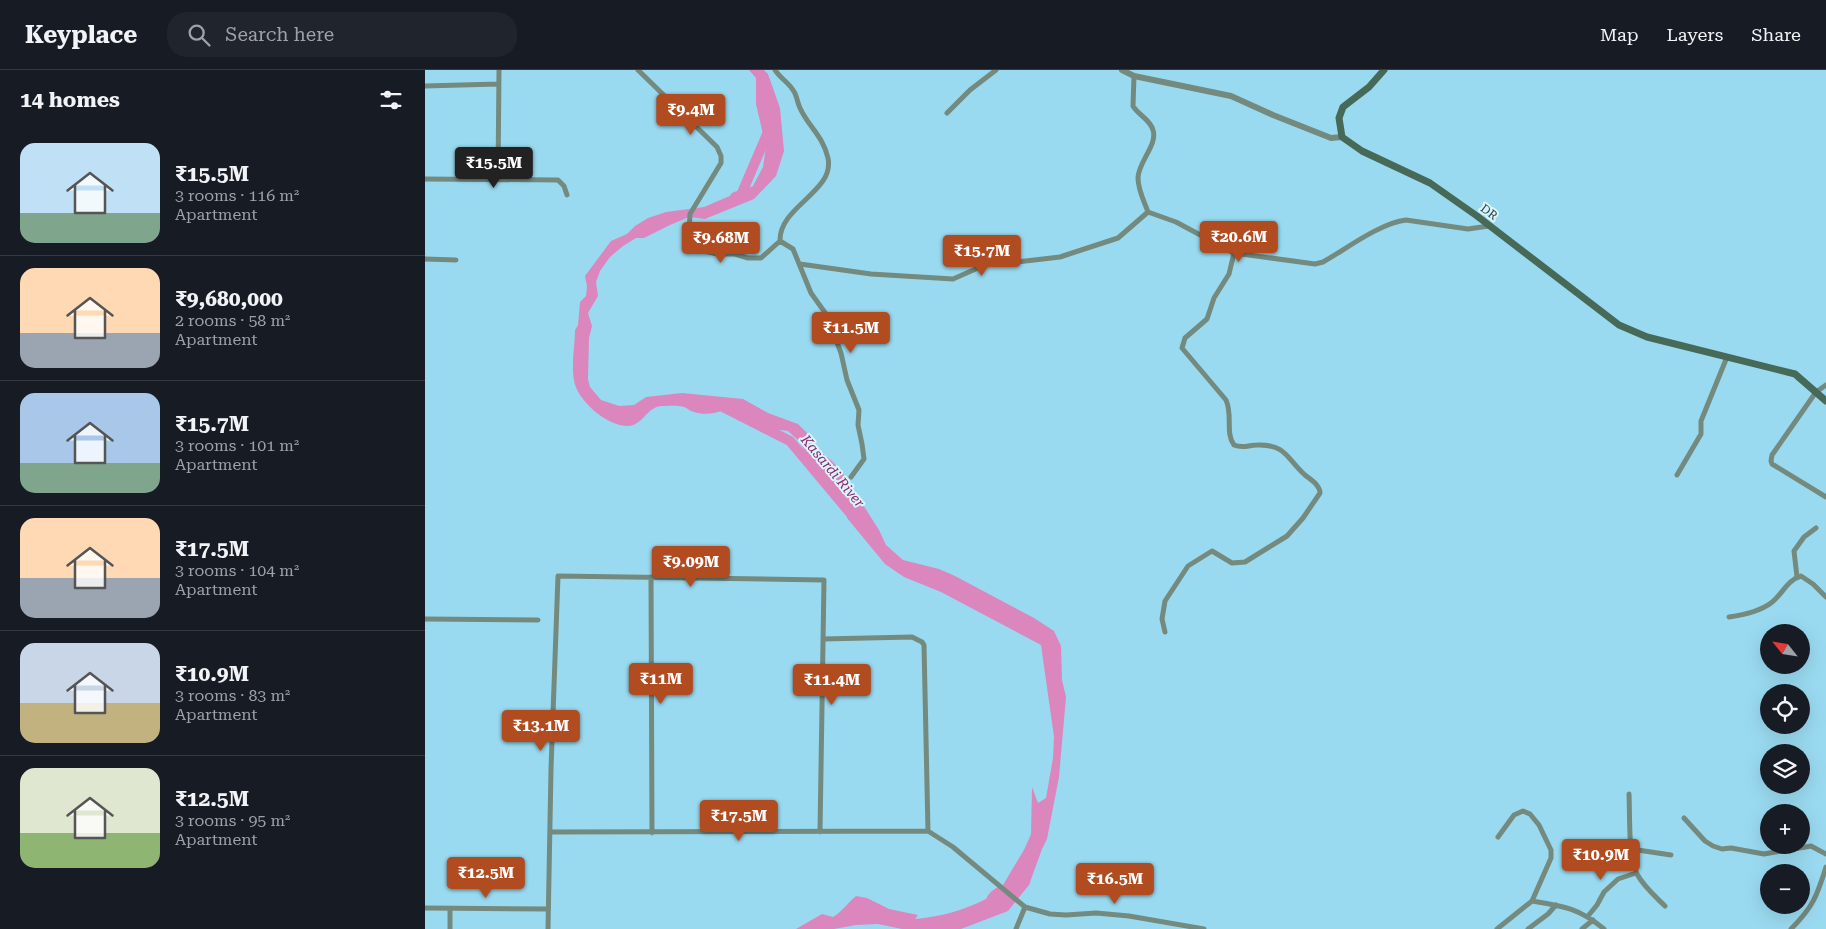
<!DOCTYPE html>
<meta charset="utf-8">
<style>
body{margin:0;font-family:"Roboto Serif",serif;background:#20242c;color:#f1f3f6;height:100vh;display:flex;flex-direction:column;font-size:19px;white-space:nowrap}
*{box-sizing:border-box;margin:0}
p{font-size:16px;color:#9ea1a6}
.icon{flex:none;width:28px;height:28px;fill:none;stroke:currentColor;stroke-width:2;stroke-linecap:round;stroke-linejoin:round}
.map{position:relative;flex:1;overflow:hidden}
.panel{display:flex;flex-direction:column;background:#171b24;width:425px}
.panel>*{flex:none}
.needle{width:32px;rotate:300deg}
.buttons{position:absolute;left:1335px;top:554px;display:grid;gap:10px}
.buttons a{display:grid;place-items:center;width:50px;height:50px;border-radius:50%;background:#171b24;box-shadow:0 5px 20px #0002;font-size:25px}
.price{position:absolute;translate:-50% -42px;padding:0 11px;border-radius:5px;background:#b14b20;color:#fff;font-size:16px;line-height:32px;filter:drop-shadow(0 1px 2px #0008)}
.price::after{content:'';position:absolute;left:50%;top:30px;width:15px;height:11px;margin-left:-8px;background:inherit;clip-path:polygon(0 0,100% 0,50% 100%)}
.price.selected{background:#222;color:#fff}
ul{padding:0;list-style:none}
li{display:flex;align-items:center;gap:15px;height:125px;padding:0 20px}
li+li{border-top:1px solid #363941}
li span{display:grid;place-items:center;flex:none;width:140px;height:100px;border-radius:15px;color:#555}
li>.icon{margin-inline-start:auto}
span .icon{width:60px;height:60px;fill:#fffc;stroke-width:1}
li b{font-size:21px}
h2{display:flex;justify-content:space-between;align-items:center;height:60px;padding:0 20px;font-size:21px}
header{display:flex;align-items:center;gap:30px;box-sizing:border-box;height:70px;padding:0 25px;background:#171b24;border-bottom:1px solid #363941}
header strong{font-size:24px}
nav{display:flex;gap:28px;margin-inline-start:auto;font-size:18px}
.search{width:350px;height:45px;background:#20242c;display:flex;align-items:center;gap:12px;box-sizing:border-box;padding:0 18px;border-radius:20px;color:#9ea1a6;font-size:19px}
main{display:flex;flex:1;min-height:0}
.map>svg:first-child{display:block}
</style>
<header>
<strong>Keyplace</strong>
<div class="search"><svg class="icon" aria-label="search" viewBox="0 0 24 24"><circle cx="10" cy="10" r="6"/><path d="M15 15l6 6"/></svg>Search here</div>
<nav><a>Map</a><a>Layers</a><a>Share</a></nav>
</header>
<main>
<section class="panel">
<h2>14 homes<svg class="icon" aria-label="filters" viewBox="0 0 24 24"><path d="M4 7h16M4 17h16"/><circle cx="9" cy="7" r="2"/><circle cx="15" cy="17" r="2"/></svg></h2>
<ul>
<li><span style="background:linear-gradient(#bfe0f5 70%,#7fa58c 0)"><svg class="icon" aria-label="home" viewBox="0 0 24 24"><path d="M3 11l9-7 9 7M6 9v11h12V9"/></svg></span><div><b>₹15.5M</b><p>3 rooms · 116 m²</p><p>Apartment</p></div></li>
<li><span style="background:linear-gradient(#ffd9b3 65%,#9aa5b1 0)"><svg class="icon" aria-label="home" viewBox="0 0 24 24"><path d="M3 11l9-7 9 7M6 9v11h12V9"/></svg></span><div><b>₹9,680,000</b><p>2 rooms · 58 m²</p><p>Apartment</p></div></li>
<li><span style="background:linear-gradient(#a9c7e8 70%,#7fa58c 0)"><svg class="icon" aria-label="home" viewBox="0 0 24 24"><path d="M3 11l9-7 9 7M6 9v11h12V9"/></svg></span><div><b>₹15.7M</b><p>3 rooms · 101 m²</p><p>Apartment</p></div></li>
<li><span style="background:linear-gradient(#ffd9b3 60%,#9aa5b1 0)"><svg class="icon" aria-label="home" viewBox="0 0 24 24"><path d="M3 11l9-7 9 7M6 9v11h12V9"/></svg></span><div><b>₹17.5M</b><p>3 rooms · 104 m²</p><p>Apartment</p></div></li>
<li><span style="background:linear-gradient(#c9d6e8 60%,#c2b280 0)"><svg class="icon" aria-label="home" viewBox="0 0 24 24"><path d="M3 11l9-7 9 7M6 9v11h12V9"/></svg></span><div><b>₹10.9M</b><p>3 rooms · 83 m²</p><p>Apartment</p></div></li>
<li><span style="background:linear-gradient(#dfe7d0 65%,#8fb573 0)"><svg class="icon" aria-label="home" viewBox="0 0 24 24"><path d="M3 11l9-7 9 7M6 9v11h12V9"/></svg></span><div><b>₹12.5M</b><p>3 rooms · 95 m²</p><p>Apartment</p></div></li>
</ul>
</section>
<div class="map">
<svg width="1401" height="859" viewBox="0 0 1401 859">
<rect width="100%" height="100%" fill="#9adaf0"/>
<path fill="#db86bd" d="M324,0H339L343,4L355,38L359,81L351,106L329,129L280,149L264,147L245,155L219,168H211L198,176L185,187L175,201L171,212L173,226L163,243L167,256L164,268L163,309L165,317L176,330L194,336L209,335L221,327L257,323L318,329L343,343L373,354L389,370L393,380L407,391L419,405L454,460L461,475L478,490L514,499L530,506L609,548L629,561L636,576L637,610L641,627L634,707L622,769L617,779L604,815L583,841L536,859H477L453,854L431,855L409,859H371L397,844L408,847C418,841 422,833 431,826L442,828L464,839L493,845L490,849C515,847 539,840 561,829C565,821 570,818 578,815L600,778L606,764L607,717L613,733L621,728L628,688L629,667L616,575L516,522L479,507L460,494L422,448V438L412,420L385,392L375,372L363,361L340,358L323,352L313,344L299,340C290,344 278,345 269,342C265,341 262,338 259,337C254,335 241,336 236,336C221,338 219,354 204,356C183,357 152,331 149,310C146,294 150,275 150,260L153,255L155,232L161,226L162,216L160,206L186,171L202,164L210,156L223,148L241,142L279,137L328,116L338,97L341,77L331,34V8Z"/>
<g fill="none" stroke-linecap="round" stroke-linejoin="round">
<path stroke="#db86bd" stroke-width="10" d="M310,127L316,125L343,62
M298,337L365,371L431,450"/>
<path stroke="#748a7e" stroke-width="5" d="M213,0L292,77L296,86V93L265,144L264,162L267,173L278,181L293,184H310L323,188H336L355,171
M350,0C355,8 363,12 368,20C372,25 372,32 375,38C383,56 398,66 403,88C410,122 354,136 355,171L368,179L386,223L401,244L416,283L422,310L434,340L433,355L437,374L439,389L426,407
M709,6L708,36C713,45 725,49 728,60C733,75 713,92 713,108C713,120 719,131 723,142L751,152L809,183L890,194L898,192C921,179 955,153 981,150L1043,159L1064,156
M0,16L73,14
M522,43L545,20L571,0
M0,109L133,110L139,116L142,125
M73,109L74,0
M0,189L31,190
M375,194L446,204L528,209L562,194L592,192L635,187L693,168L723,142
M1401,315L1391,322L1347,385L1346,391L1347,394L1401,427
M1252,405L1276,364V351L1302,287
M226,507L227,763
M1372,507L1369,481L1379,467L1391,458
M1304,547C1318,545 1334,542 1346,533C1357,525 1362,510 1376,506L1388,514L1401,527
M0,549L113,550
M740,562L737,549L740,531L763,496L787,481L807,493L820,492L862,466L878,448L895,423C895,415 886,410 880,405C862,389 861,374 832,375C823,375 818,379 809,375C800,363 808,345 801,330L757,278L760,268L782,249L789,228L804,204L809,183
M398,569L487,567L497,572L499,575L503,761
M1204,724C1205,744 1203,787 1212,804C1219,817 1230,826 1240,836
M1259,748L1280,771L1288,776L1297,779L1306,778L1339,784L1386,776L1401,784
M125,762L503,761L528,777L600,837L625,844L641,845L671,843L704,846L779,859
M1206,779L1246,785
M1107,831C1138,836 1154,838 1179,859
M0,838L123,839
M1163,846L1172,835L1179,822L1193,809L1211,803
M25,859V839
M123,859L126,699L133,506L399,510L395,762
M591,859L600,837
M1072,859L1107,831L1126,788V780L1114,755L1105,744L1098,741L1089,745L1073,767
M1103,859L1123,844L1131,835
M1157,859L1168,850
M1366,859C1388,837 1392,826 1401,797"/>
<path stroke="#748a7e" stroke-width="6" d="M697,0L709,6L806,26L848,45L906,68L917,67"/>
<path stroke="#476958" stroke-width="7" d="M959,0L944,17L918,37L914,48L917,67L937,81L1005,113L1052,146L1194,255L1222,267L1370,304L1401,331"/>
</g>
<g text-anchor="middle" stroke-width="4" stroke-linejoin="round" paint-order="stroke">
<g font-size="12" fill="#27414a" stroke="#dcf5fd">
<text transform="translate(1064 142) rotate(37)" y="4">DR</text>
</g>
<g font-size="14" font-style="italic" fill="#8a276e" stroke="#dcf5fd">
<text transform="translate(408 401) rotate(50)" y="5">Kasardi River</text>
</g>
</g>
</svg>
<div class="buttons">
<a><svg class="needle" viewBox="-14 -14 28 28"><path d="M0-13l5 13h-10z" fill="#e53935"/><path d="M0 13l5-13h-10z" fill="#9ea1a6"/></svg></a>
<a><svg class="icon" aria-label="locate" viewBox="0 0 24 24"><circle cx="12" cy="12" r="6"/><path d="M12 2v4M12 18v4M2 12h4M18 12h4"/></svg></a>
<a><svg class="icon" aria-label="layers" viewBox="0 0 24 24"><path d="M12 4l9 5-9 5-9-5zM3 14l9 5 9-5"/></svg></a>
<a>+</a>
<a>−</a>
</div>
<b class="price" style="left:266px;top:66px">₹9.4M</b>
<b class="price selected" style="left:69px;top:119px">₹15.5M</b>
<b class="price" style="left:814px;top:193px">₹20.6M</b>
<b class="price" style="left:296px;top:194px">₹9.68M</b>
<b class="price" style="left:557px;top:207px">₹15.7M</b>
<b class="price" style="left:426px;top:284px">₹11.5M</b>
<b class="price" style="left:266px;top:518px">₹9.09M</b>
<b class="price" style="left:236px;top:635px">₹11M</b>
<b class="price" style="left:407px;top:636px">₹11.4M</b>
<b class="price" style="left:116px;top:682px">₹13.1M</b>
<b class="price" style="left:314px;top:772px">₹17.5M</b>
<b class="price" style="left:1176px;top:811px">₹10.9M</b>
<b class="price" style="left:61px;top:829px">₹12.5M</b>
<b class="price" style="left:690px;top:835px">₹16.5M</b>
</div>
</main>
